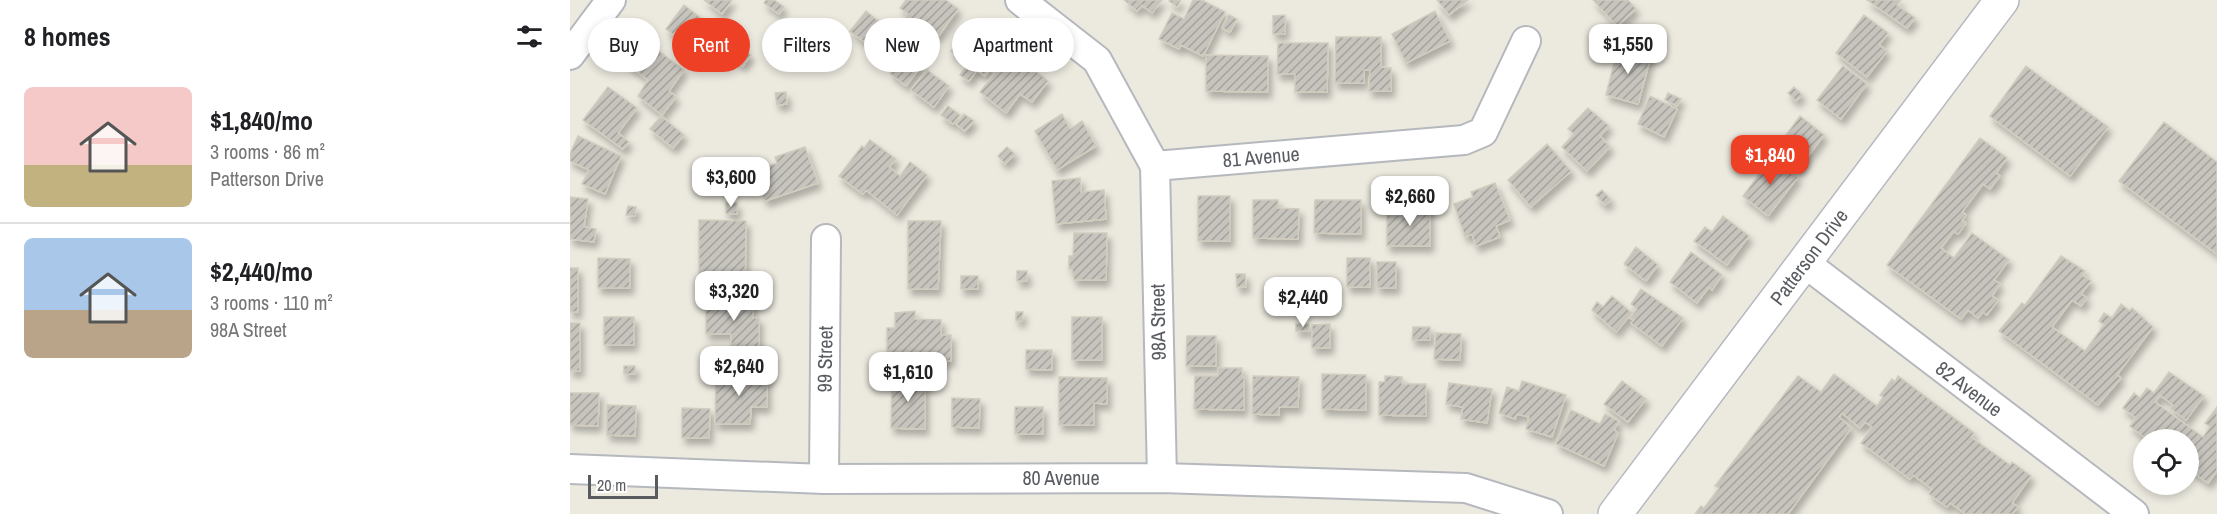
<!DOCTYPE html>
<meta charset="utf-8">
<style>
body{margin:0;font-family:"Archivo Narrow",sans-serif;background:#f6f6f6;color:#202124;height:100vh;display:flex;flex-direction:column;font-size:22px;white-space:nowrap}
*{box-sizing:border-box;margin:0}
p{font-size:20px;color:#757577}
.icon{flex:none;width:33px;height:33px;fill:none;stroke:currentColor;stroke-width:2;stroke-linecap:round;stroke-linejoin:round}
.map{position:relative;flex:1;overflow:hidden}
.details{display:flex;flex-direction:column;background:#fff;width:570px}
.details>*{flex:none}
.hud{position:absolute;left:18px;top:18px;width:570px;height:54px;display:flex;gap:12px}
.tools{position:absolute;left:1563px;top:429px;display:grid;gap:12px}
.tools a{display:grid;place-items:center;width:66px;height:66px;border-radius:50%;background:#fff;box-shadow:0 3px 9px #0003;font-size:30px}
.scale{position:absolute;left:18px;bottom:15px;width:70px;box-sizing:border-box;padding-left:6px;border:3px solid #585c61;border-top:0;font-size:16px;line-height:21px;white-space:nowrap;color:#585c61;-webkit-text-stroke:4px #fff;paint-order:stroke}
.price{position:absolute;translate:-50% -51px;padding:0 14px;border-radius:12px;background:#fff;color:#222;font-size:20px;line-height:39px;filter:drop-shadow(0 2px 3px #0008)}
.price::after{content:'';position:absolute;left:50%;top:36px;width:18px;height:14px;margin-left:-9px;background:inherit;clip-path:polygon(0 0,100% 0,50% 100%)}
.price.selected{background:#ed4025;color:#fff}
ul{padding:0;list-style:none}
li{display:flex;align-items:center;gap:18px;height:150px;padding:0 24px}
li+li{border-top:2px solid #e0e0e0}
li span{display:grid;place-items:center;flex:none;width:168px;height:120px;border-radius:9px;color:#555}
li>.icon{margin-inline-start:auto}
span .icon{width:72px;height:72px;fill:#fffc;stroke-width:1}
li b{font-size:26px}
h2{display:flex;justify-content:space-between;align-items:center;height:72px;padding:0 24px;font-size:26px}
.chip{padding:0 21px;border-radius:27px;background:#fff;box-shadow:0 3px 9px #0003;font-size:21px;line-height:54px}
.chip.selected{background:#ed4025;color:#fff}
main{display:flex;flex:1;min-height:0}
.map>svg:first-child{display:block}
</style>
<main>
<section class="details">
<h2>8 homes<svg class="icon" aria-label="filters" viewBox="0 0 24 24"><path d="M4 7h16M4 17h16"/><circle cx="9" cy="7" r="2"/><circle cx="15" cy="17" r="2"/></svg></h2>
<ul>
<li><span style="background:linear-gradient(#f6c9c9 65%,#c2b280 0)"><svg class="icon" aria-label="home" viewBox="0 0 24 24"><path d="M3 11l9-7 9 7M6 9v11h12V9"/></svg></span><div><b>$1,840/mo</b><p>3 rooms · 86 m²</p><p>Patterson Drive</p></div></li>
<li><span style="background:linear-gradient(#a9c7e8 60%,#b9a48a 0)"><svg class="icon" aria-label="home" viewBox="0 0 24 24"><path d="M3 11l9-7 9 7M6 9v11h12V9"/></svg></span><div><b>$2,440/mo</b><p>3 rooms · 110 m²</p><p>98A Street</p></div></li>
</ul>
</section>
<div class="map">
<svg width="1647" height="514" viewBox="0 0 1647 514">
<defs>
<pattern id="building-hatch" width="6" height="6" patternUnits="userSpaceOnUse" patternTransform="scale(1.5)"><rect width="6" height="6" fill="#c7c4bd"/><path d="M-1 1l2-2M0 6l6-6M5 7l2-2" fill="none" stroke="#a4a29d"/></pattern>
<filter id="shadow"><feDropShadow dx="3.5" dy="6" stdDeviation="3" flood-color="#0004"/></filter>
</defs>
<rect width="100%" height="100%" fill="#eceadf"/>
<path fill="url(#building-hatch)" stroke="#d1ccbe" stroke-width="1.5" filter="url(#shadow)" d="M134,0H162L152,14Z
M196,0H204L214,7L209,14L194,3Z
M336,0H376L388,9L368,37L350,23L344,31L332,22L338,14L330,8Z
M554,0H592L582,13L572,5L567,11Z
M600,0H611L607,7L599,1Z
M623,0H632L655,12L633,56L611,45L609,49L589,39L602,13L614,19Z
M867,0H898L879,15Z
M1023,0H1058L1066,9L1047,26Z
M1297,0H1331L1327,5L1345,18L1337,28Z
M114,5L149,32L132,56L96,29Z
M296,11L312,24L296,43L280,31Z
M865,11L880,41L836,63L822,34Z
M659,15L667,19L660,32L652,28Z
M715,15V34H703V16Z
M1294,15L1318,33L1309,45L1317,51L1297,77L1266,53Z
M398,29L432,55L415,76L407,70L399,81L390,75L398,64L381,51Z
M766,37H811V67L821,68V91H799L800,70H794V83H765Z
M74,40L114,70L99,91L106,97L92,115L68,96L78,80L56,63Z
M708,43H758L757,92H725V74H707Z
M1048,47L1081,56L1068,104L1036,95Z
M172,49L181,55L173,66L165,60Z
M336,51L353,64L336,86L320,73Z
M441,51L478,81L462,102L450,94L436,113L410,92Z
M636,55L698,56V92L636,91Z
M1273,66L1297,84L1271,119L1247,100Z
M1456,66L1538,127L1500,176L1420,116Z
M357,70L379,86L364,107L341,90Z
M38,87L67,108L48,133L59,142L53,149L13,120Z
M1224,87L1232,95L1226,101L1218,93Z
M216,92L217,104L207,105L205,93Z
M1098,93L1111,99L1107,106L1095,100Z
M1080,96L1107,109L1094,137L1068,124Z
M378,106L390,115L383,124L371,115Z
M1018,108L1039,126L1030,136L1040,147L1017,171L992,147L1004,134L998,129Z
M394,114L404,121L395,131L386,124Z
M492,114L500,129L512,121L526,146L487,170L465,131Z
M91,116L114,135L103,148L80,129Z
M1230,116L1254,135L1228,170L1204,151Z
M1594,122L1647,162V254L1549,181Z
M8,136L51,156L35,194L12,184L19,170L0,161V154Z
M1410,138L1437,158L1426,173L1430,176L1420,189L1413,184L1392,212L1396,215L1392,220L1396,223L1388,234L1384,231L1371,248L1384,258L1402,233L1439,260L1424,280L1430,284L1422,296L1428,300L1417,315L1413,312L1408,318L1398,310L1391,319L1317,265Z
M300,140L326,159L319,167L330,176L340,162L357,175L327,215L296,190L293,194L269,176L292,146L294,148Z
M977,144L1001,171L961,207L938,180Z
M235,147L248,183L195,201L185,171L207,163L205,157Z
M437,147L445,154L435,164L428,156Z
M1202,157L1228,177L1198,216L1173,196Z
M510,178L511,192L534,190L536,219L486,224L482,181Z
M925,183L940,220L926,226L930,237L906,246L902,234L895,237L884,204L903,197L901,192Z
M1032,190L1041,200L1035,205L1026,195Z
M628,196H660V241H628Z
M0,197L18,199L14,227L26,229L24,242L0,239Z
M683,200H708V208L729,209L728,239L683,238Z
M745,200H791V234L744,233Z
M860,202V246H817V215H839V203Z
M156,203H167V214H156Z
M58,206L66,207L65,216L56,215Z
M1153,216L1179,236L1157,265L1124,241L1135,227L1142,232Z
M129,220L176,221L175,289H129Z
M338,221H371L368,289H338Z
M504,233H537L536,280H504L502,269H499V256H503Z
M1066,247L1088,265L1076,281L1054,264Z
M1121,252L1152,275L1142,290L1139,287L1127,303L1100,282Z
M1491,256L1515,271L1512,275L1521,281L1511,294L1517,298L1511,306L1502,300L1482,327L1515,351L1534,325L1529,321L1534,313L1542,318L1551,304L1560,311L1562,308L1583,327L1547,375L1551,378L1528,405L1429,331L1452,303L1455,305Z
M28,258L60,259V288H28Z
M777,258H800V287H777Z
M807,262H826V288H807Z
M0,268H8V312H0Z
M447,271H457V281H447Z
M666,274H675L676,287H667Z
M391,276H408V289H391Z
M1071,289L1113,318L1092,346L1061,323L1064,320L1060,318L1067,309L1061,304Z
M1042,296L1062,313L1046,332L1022,310L1027,302L1033,307Z
M136,299H183V318H189V349H161V334H136Z
M345,311V319L371,320V335H381V361H317V328H325V313Z
M446,312H453L452,321H446Z
M34,317H64V345H34Z
M502,317H532V360H502Z
M0,323H10V371H0Z
M726,324H739V331H726Z
M760,324V348H742V325Z
M843,327H860V340H842Z
M866,333L891,334L890,360L864,359Z
M617,336H646V366H616Z
M456,350H482V370L456,369Z
M54,366H65V374H54Z
M648,368H672V377H674V410L624,409L625,376H648Z
M1599,372L1634,396L1616,420L1600,408L1603,405L1590,395L1585,402L1633,437L1640,427L1635,423L1647,407V471L1638,483L1618,469V440H1578L1560,426L1566,418L1553,408L1564,393L1570,398L1577,388L1584,393Z
M146,373H197V407H181L180,424H145Z
M752,374L796,375V410L752,409Z
M1264,374L1307,406L1313,397L1310,395L1322,379L1325,382L1328,376L1404,433L1401,437L1440,465L1442,462L1461,476L1442,503L1448,507L1442,514H1396L1380,503L1377,507L1359,494L1362,489L1343,475L1340,479L1291,443L1302,427L1295,422L1290,428L1272,413L1269,417L1281,428L1218,514H1125L1131,506L1134,508L1149,488L1145,486L1228,376L1251,392Z
M683,376L729,377L728,407H709V415L682,414Z
M815,376L832,377V384H856V416L809,415V382H815Z
M322,377H355V429L321,428Z
M489,377L537,378V404L524,403V425H489Z
M952,381L996,395L982,437L956,429L959,417L947,414L945,419L929,413L937,387L949,391Z
M1052,381L1076,399L1058,422L1034,404Z
M879,383L922,389L917,423L891,419L893,407L876,404Z
M0,393H29L28,426L0,425Z
M382,398L410,399L409,428L382,427Z
M37,405L66,406L65,436L37,435Z
M445,407H473V434H445Z
M112,408L140,409L139,438H112Z
M1001,410L1030,424L1035,414L1049,421L1044,430L1048,433L1034,466L986,444Z"/>
<g fill="none" stroke-linecap="round" stroke-linejoin="round">
<defs>
<path id="street" d="M450,0L527,60L585,166L592,478
M0,55L41,0
M585,166L894,140L913,132L956,41
M1235,263L1564,514
M0,469L254,479L592,478L896,488L978,514
M254,479L256,239"/>
<path id="secondary" d="M1045,514L1432,0"/>
</defs>
<use href="#street" stroke="#b5b8bd" stroke-width="32"/>
<use href="#secondary" stroke="#b5b9bf" stroke-width="36"/>
<use href="#street" stroke="#fff" stroke-width="28"/>
<use href="#secondary" stroke="#fff" stroke-width="33"/>
</g>
<g text-anchor="middle" stroke-width="5" stroke-linejoin="round" paint-order="stroke">
<g font-size="20" fill="#585c61" stroke="#fff">
<text transform="translate(691 157) rotate(-5)" y="7">81 Avenue</text>
<text transform="translate(1239 257) rotate(-53)" y="7">Patterson Drive</text>
<text transform="translate(588 322) rotate(-91)" y="7">98A Street</text>
<text transform="translate(255 359) rotate(-89)" y="7">99 Street</text>
<text transform="translate(1399 389) rotate(37)" y="7">82 Avenue</text>
<text x="491" y="485">80 Avenue</text>
</g>
</g>
</svg>
<div class="tools">
<a><svg class="icon" aria-label="locate" viewBox="0 0 24 24"><circle cx="12" cy="12" r="6"/><path d="M12 2v4M12 18v4M2 12h4M18 12h4"/></svg></a>
</div>
<div class="scale">20 m</div>
<b class="price" style="left:1058px;top:75px">$1,550</b>
<b class="price selected" style="left:1200px;top:186px">$1,840</b>
<b class="price" style="left:161px;top:208px">$3,600</b>
<b class="price" style="left:840px;top:227px">$2,660</b>
<b class="price" style="left:164px;top:322px">$3,320</b>
<b class="price" style="left:733px;top:328px">$2,440</b>
<b class="price" style="left:169px;top:397px">$2,640</b>
<b class="price" style="left:338px;top:403px">$1,610</b>
<div class="hud">
<a class="chip">Buy</a>
<a class="chip selected">Rent</a>
<a class="chip">Filters</a>
<a class="chip">New</a>
<a class="chip">Apartment</a>
</div>
</div>
</main>
